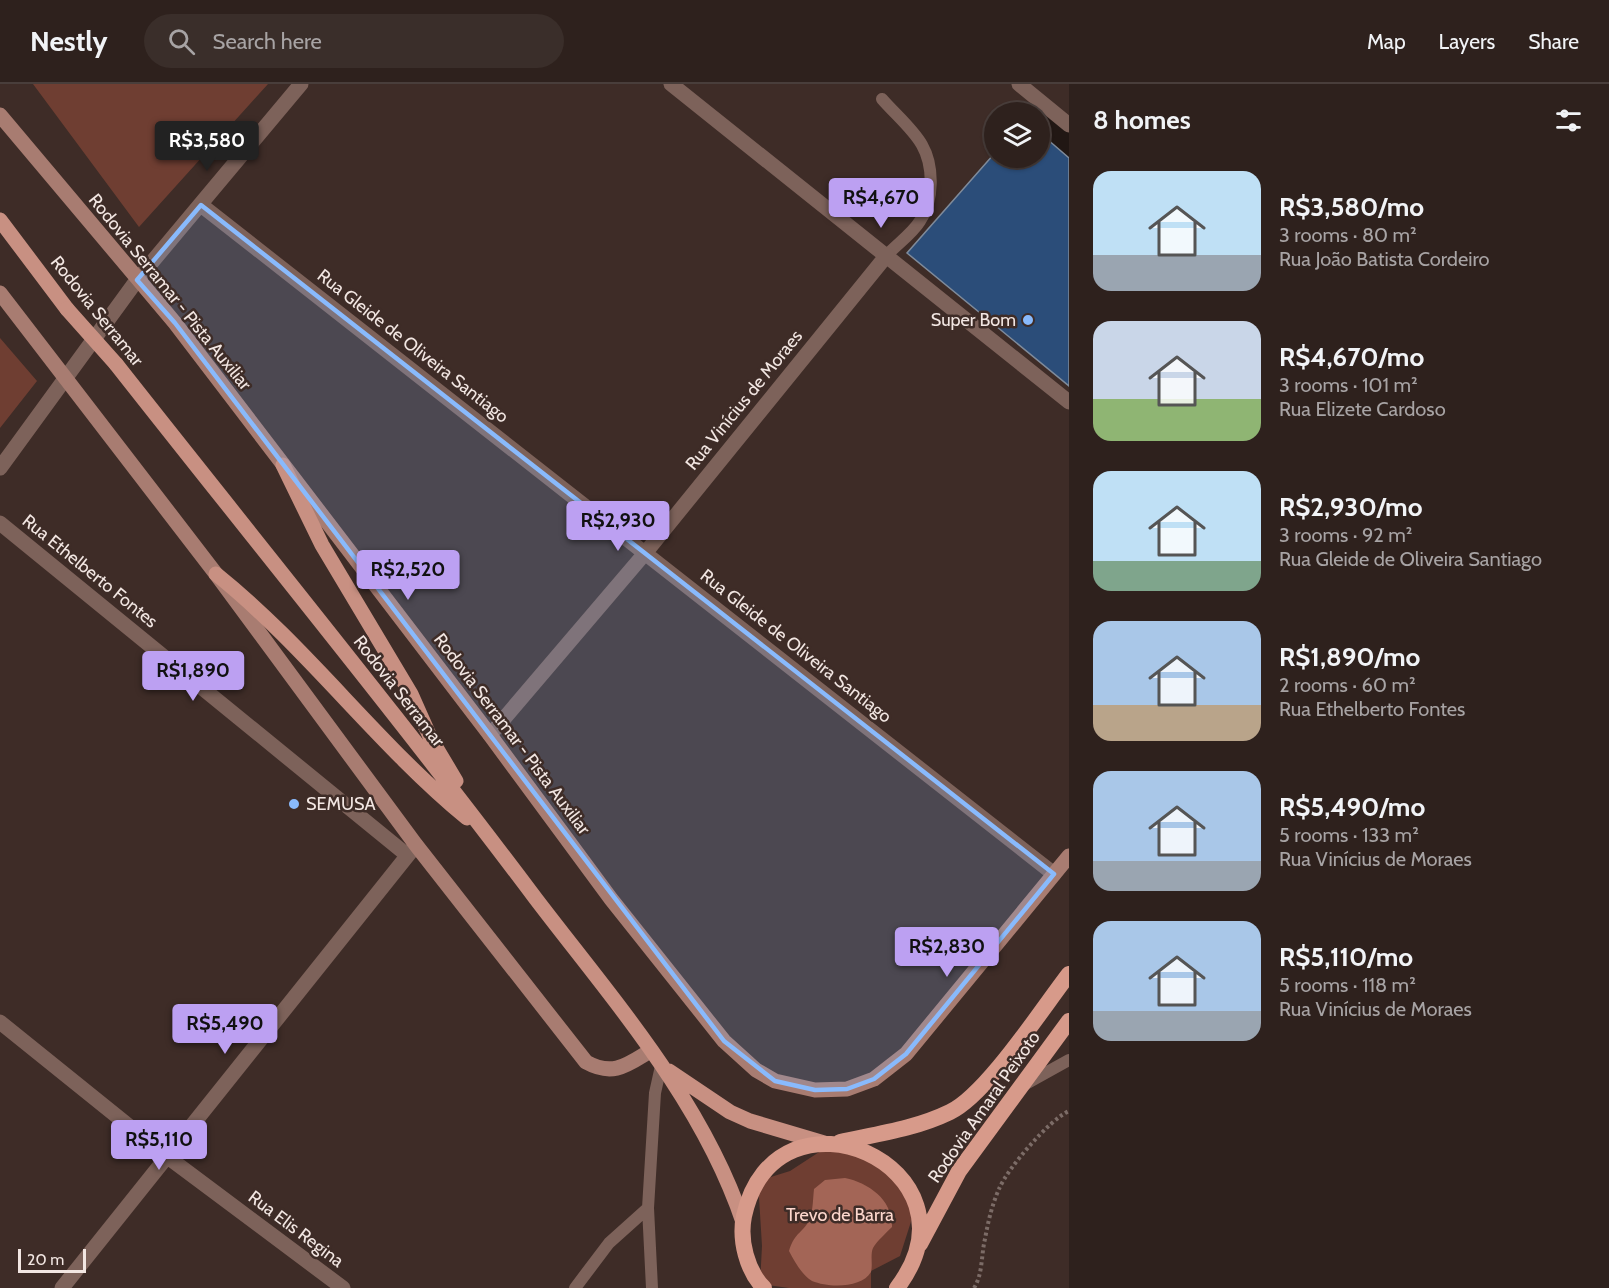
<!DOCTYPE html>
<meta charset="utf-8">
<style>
body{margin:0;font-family:Cabin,sans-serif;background:#3a2e2a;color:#f1f3f6;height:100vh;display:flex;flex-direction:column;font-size:22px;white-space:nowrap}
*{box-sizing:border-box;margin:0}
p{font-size:20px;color:#a7a3a4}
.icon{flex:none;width:33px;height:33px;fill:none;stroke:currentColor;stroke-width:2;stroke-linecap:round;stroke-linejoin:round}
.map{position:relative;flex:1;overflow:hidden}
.panel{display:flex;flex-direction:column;background:#2e211d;width:540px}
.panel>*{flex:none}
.buttons{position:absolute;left:984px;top:18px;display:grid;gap:12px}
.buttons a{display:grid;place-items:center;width:66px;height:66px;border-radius:50%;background:#2e211d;box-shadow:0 2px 4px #0004,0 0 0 2px #493e3b;font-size:30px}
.scale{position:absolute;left:18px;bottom:15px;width:68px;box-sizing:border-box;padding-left:6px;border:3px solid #f2e6e2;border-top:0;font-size:16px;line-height:21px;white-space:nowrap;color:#f2e6e2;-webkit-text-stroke:4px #3e2c27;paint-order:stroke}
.price{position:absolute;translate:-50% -51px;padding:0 14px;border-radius:6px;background:#bca0f2;color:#111;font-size:20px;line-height:39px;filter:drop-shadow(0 2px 3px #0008)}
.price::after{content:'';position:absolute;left:50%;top:36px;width:18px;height:14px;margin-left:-9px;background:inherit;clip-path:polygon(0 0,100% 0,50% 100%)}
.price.selected{background:#222;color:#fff}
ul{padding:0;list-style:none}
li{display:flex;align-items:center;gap:18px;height:150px;padding:0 24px}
li span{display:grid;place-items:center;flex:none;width:168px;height:120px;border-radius:18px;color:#555}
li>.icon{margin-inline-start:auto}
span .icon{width:72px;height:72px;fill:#fffc;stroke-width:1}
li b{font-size:26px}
h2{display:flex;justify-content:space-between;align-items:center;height:72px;padding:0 24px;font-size:26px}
header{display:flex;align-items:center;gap:36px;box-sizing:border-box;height:84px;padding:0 30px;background:#2e211d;border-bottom:2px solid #493e3b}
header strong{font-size:28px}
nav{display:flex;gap:33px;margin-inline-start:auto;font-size:21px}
.search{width:420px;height:54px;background:#3a2e2a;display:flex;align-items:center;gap:15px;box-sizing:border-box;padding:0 21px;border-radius:33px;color:#a7a3a4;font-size:22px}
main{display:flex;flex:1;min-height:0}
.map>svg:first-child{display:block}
</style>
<header>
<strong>Nestly</strong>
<div class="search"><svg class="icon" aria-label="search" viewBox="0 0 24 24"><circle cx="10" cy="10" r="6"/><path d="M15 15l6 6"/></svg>Search here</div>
<nav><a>Map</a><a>Layers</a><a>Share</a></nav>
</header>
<main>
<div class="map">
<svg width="1069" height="1204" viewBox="0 0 1069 1204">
<rect width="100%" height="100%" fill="#3e2c27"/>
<path fill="#6f3e32" d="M33,0H268L139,143Z
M0,254L37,297L0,344Z
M833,1059L875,1071L916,1122L900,1172L871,1187V1204H789L760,1200L762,1162L758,1097L790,1087Z"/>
<path fill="#a36556" d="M845,1094C869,1099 893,1116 892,1143C886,1149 877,1157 873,1164C870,1171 873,1181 871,1188C862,1204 829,1204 812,1197C801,1190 795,1178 789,1167C795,1147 804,1149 810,1134C813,1126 813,1114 814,1105L825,1096Z"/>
<path fill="#0007" d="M1041,21L1069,44V300L909,169L994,72L1040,74V28H1034Z"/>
<path fill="#2b4d79" stroke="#7f8b9b" stroke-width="1.5" d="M1040,49L1069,74V302L907,169L994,70V74H1040Z"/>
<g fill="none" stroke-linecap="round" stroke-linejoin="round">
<path stroke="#7c6c67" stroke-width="4" stroke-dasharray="3 3" stroke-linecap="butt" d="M974,1204C983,1190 981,1171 985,1155C988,1138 992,1121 999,1105C1007,1085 1049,1036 1069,1027"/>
<path stroke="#7d625a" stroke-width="12" d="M882,15C895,30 913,45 922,61C934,82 934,117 920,137C912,150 897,160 887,171
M1022,1002L1069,976
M575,1204L609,1159L648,1124
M652,1204L648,1124L655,1009L661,982"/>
<path stroke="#7d625a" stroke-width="15" d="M671,0L1069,318
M1019,0L1069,41
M201,121L1054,790
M0,384L137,196L301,0
M0,439L407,771
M490,651L646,468L887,171
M0,938L165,1071L343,1204
M62,1204L416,761"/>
<path stroke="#a87c71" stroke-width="15" d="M0,31L175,239L490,651L611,815L724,957L756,986L775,997L815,1006L847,1005L874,995L906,970L1069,772
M0,209L216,490L416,761L586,978C613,993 627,981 650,967"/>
<path stroke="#c89082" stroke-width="15" d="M0,136L67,225
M116,280C256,458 400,634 536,815C613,916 702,1016 743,1138
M283,381L322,461L411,610L431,655L456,697
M216,490C307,563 377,660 467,734
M669,987L730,1028L750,1037L824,1059"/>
<path stroke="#d79a8a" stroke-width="16" d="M840,1058C877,1050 915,1045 950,1028C986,1011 1042,925 1069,890
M920,1160L959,1087L1069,937
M764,1204C747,1187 739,1156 744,1132C776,989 989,1083 897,1204"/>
<path stroke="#c89082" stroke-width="15" d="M67,225L116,280"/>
</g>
<path fill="#89bafc" fill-opacity="0.2" stroke="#89bafc" stroke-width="4.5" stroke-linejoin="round" d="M201,121L1054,790L906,970L874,995L847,1005L815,1006L775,997L724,957L175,239L137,196Z"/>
<g fill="#89bafc" stroke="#3e2c27" stroke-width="2">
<circle cx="1028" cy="236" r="6"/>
<circle cx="294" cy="720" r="6"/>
</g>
<g text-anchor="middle" stroke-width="5" stroke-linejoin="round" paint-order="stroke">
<g font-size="18" fill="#f2e6e2" stroke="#3e2c27">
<text transform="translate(170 208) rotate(51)" y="6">Rodovia Serramar - Pista Auxiliar</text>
<text transform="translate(97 227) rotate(51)" y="6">Rodovia Serramar</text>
<text transform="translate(413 262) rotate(38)" y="6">Rua Gleide de Oliveira Santiago</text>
<text transform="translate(744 316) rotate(-51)" y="6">Rua Vinícius de Moraes</text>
<text transform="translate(90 487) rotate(39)" y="6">Rua Ethelberto Fontes</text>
<text transform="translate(796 562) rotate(38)" y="6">Rua Gleide de Oliveira Santiago</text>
<text transform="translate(399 607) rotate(52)" y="6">Rodovia Serramar</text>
<text transform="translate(512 650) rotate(53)" y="6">Rodovia Serramar - Pista Auxiliar</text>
<text transform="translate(984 1023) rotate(-55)" y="6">Rodovia Amaral Peixoto</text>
<text transform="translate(296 1145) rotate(37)" y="6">Rua Elis Regina</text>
</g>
<g font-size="18" fill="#f2e6e2" stroke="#3e2c27" text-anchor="end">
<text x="1016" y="242">Super Bom</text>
<text x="306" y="726" text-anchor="start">SEMUSA</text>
</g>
<g font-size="18" fill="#fed8ce" stroke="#3e2c27">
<text x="840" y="1137">Trevo de Barra</text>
</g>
</g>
</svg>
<div class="buttons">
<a><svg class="icon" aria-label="layers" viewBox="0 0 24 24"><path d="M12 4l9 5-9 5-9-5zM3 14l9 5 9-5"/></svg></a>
</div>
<div class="scale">20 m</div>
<b class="price selected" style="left:207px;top:88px">R$3,580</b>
<b class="price" style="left:881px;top:145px">R$4,670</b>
<b class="price" style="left:618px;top:468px">R$2,930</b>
<b class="price" style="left:408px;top:517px">R$2,520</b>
<b class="price" style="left:193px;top:618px">R$1,890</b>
<b class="price" style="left:947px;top:894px">R$2,830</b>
<b class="price" style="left:225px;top:971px">R$5,490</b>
<b class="price" style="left:159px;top:1087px">R$5,110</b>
</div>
<section class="panel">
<h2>8 homes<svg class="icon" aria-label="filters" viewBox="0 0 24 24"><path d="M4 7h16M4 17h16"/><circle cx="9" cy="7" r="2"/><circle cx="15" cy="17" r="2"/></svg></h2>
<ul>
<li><span style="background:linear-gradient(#bfe0f5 70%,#9aa5b1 0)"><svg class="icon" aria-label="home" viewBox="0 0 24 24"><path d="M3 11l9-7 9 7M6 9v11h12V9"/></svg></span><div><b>R$3,580/mo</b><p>3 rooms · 80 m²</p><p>Rua João Batista Cordeiro</p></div></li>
<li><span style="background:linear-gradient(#c9d6e8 65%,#8fb573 0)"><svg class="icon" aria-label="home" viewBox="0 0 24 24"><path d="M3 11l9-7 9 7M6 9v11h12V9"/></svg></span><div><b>R$4,670/mo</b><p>3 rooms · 101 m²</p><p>Rua Elizete Cardoso</p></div></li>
<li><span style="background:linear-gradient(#bfe0f5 75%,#7fa58c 0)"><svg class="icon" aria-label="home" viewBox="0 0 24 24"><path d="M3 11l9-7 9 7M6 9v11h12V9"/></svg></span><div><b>R$2,930/mo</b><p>3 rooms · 92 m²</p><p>Rua Gleide de Oliveira Santiago</p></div></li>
<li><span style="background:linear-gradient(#a9c7e8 70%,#b9a48a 0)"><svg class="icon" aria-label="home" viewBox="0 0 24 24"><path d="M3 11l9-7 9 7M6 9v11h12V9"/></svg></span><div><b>R$1,890/mo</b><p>2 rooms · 60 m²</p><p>Rua Ethelberto Fontes</p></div></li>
<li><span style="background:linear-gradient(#a9c7e8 75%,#9aa5b1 0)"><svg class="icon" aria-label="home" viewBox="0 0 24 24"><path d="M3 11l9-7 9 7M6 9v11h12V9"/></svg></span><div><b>R$5,490/mo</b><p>5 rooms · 133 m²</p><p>Rua Vinícius de Moraes</p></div></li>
<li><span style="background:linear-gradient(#a9c7e8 75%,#9aa5b1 0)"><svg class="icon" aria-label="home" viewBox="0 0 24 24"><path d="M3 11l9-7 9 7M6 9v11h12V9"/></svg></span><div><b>R$5,110/mo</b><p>5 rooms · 118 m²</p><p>Rua Vinícius de Moraes</p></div></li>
</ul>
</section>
</main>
